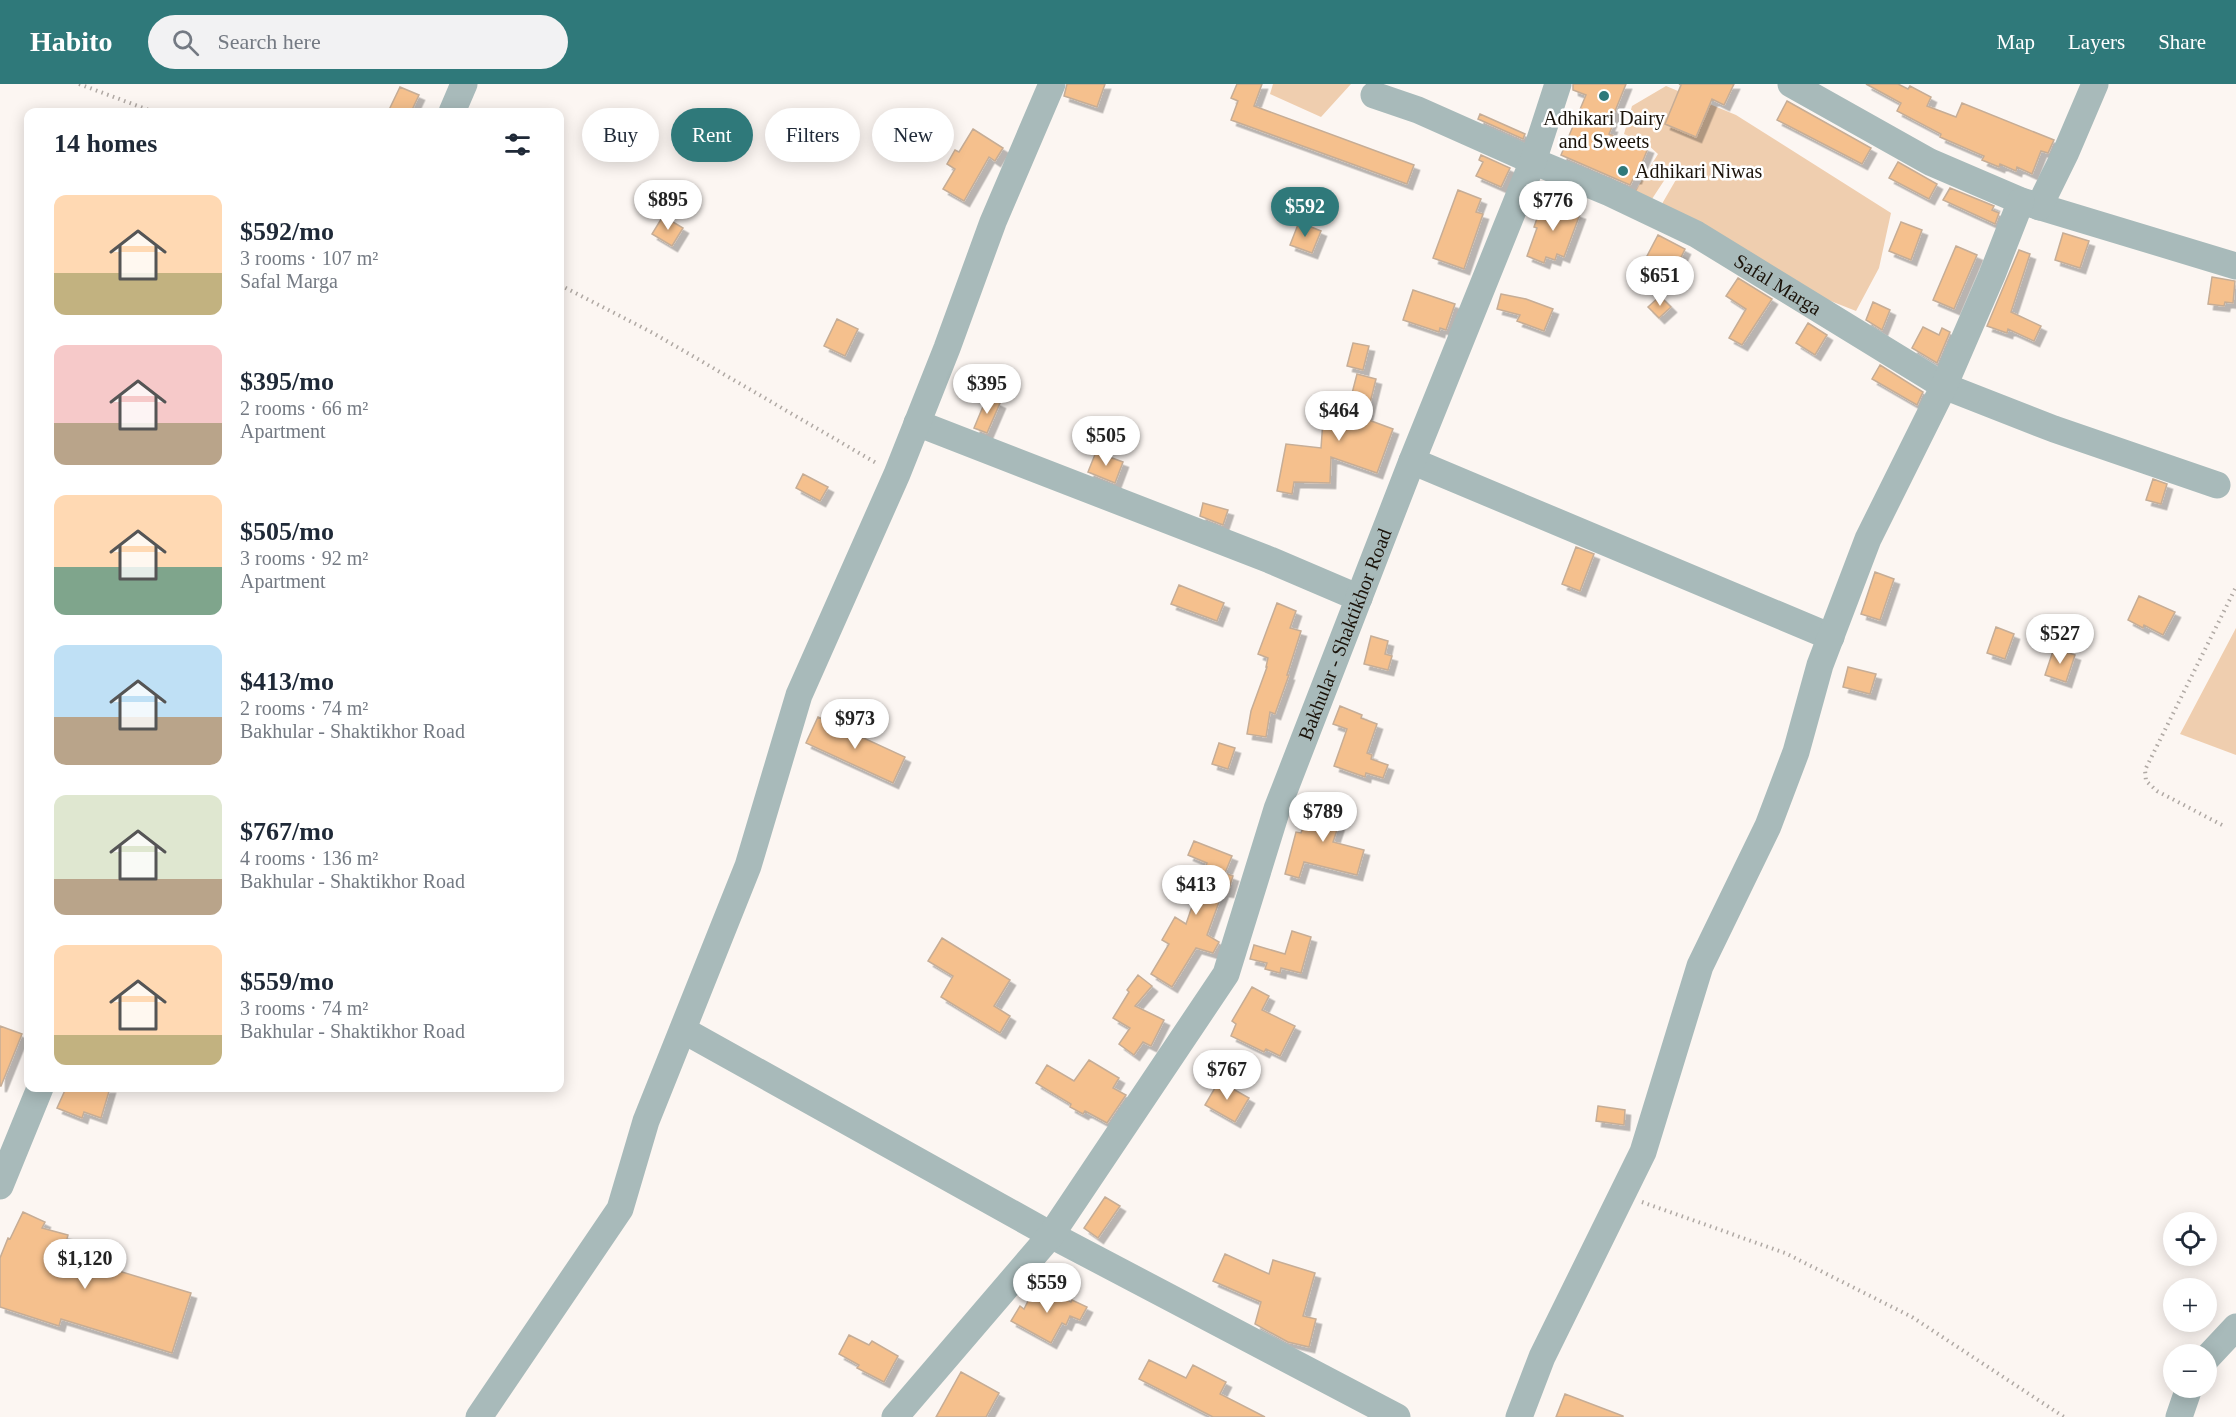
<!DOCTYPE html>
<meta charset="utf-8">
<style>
body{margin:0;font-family:Georgia,serif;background:#f2f2f3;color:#1f2937;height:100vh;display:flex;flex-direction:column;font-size:22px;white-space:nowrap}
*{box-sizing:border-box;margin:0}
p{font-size:20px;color:#747a83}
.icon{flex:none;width:33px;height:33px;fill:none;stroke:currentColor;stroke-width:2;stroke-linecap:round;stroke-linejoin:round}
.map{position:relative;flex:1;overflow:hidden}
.side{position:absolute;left:24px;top:24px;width:540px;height:984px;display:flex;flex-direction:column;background:#fff;border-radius:12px;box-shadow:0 3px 15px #0003}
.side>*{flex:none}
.hud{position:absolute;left:582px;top:24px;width:570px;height:54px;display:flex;gap:12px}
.tools{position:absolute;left:2163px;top:1128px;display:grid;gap:12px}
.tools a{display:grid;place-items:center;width:54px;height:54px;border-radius:50%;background:#fff;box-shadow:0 3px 15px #0003;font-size:30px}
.price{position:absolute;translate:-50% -51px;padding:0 14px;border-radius:21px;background:#fff;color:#222;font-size:20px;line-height:39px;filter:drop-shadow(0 2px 3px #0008)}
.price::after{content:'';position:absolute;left:50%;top:36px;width:18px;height:14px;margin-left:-9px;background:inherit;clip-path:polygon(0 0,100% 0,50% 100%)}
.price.current{background:#2f797a;color:#fff}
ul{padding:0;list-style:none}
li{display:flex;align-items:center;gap:18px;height:150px;padding:0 30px}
li span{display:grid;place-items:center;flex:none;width:168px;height:120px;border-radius:12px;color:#555}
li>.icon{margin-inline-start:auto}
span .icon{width:72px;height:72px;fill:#fffc;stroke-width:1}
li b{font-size:26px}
h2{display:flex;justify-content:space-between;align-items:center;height:72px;padding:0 30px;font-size:26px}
.pill{padding:0 21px;border-radius:27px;background:#fff;box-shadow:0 3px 15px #0003;font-size:21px;line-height:54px}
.pill.current{background:#2f797a;color:#fff}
header{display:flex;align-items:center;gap:36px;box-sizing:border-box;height:84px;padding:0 30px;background:#2f797a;color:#fff}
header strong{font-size:28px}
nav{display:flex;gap:33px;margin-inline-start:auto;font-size:21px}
.search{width:420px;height:54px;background:#f2f2f3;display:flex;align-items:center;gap:15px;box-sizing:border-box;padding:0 21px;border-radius:33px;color:#747a83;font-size:22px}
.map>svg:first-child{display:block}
</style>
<header>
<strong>Habito</strong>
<div class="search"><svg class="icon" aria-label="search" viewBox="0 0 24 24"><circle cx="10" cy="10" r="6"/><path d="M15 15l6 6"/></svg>Search here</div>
<nav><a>Map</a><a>Layers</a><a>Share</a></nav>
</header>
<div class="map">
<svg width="2236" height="1333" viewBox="0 0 2236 1333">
<defs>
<filter id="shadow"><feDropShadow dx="5.5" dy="5.5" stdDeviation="0" flood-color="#0004"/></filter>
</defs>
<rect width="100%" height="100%" fill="#fcf6f2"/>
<path fill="#efceaf" d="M1273,0H1351L1321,33L1270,10Z
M1666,2L1736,31L1891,129L1879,184L1856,227L1818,212L1659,125L1681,87L1673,83L1650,118L1634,109L1658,70L1647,60L1624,50L1632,22Z
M2236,544V671L2180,650Z"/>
<path fill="#f5c08d" stroke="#c6ad96" stroke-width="1.5" filter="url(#shadow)" d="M1067,0H1105L1097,23L1064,12Z
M1237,0H1262L1254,22L1414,81L1407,100L1231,36L1238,17L1231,14Z
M1573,0H1626L1609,42L1612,43L1609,50L1648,64L1636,94L1634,93L1630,101L1561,71L1586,11L1573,6Z
M1679,0H1734L1724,21L1712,15L1696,53L1665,40L1681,1Z
M1866,0H1898L1908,5L1910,2L1931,13L1927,22L1956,33L1962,19L2054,56L2048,69L2041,67L2032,90L2017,83L2016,87L2000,80L1999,83L1982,76L1984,72L1940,53L1941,50L1897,27L1901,19Z
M400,3L419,11L411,28H388Z
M1787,17L1871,64L1862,80L1777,36Z
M1480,30L1525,50L1523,55L1478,35Z
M973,45L1003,64L995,77L989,73L964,117L943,105L955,85L947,80L955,66L959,68Z
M1481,71L1510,84L1501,103L1476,92L1483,78L1479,76Z
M1898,78L1937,100L1929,115L1889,94Z
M1950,104L1994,122L1992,126L1999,129L1995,140L1943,116Z
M1458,106L1481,115L1476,128L1483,130L1464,185L1433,174Z
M1543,117L1580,130L1564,173L1557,170L1555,176L1546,173L1544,179L1527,172L1537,144L1534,143Z
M663,132L683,144L672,162L652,150Z
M1299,138L1321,147L1312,169L1290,161Z
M1901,138L1922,146L1911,176L1889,167Z
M2063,149L2089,157L2080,184L2055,176Z
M1658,151L1685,165L1675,186L1647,172Z
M1956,162L1977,171L1954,225L1933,216Z
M2019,166L2030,170L2011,228L2041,242L2034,257L2008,245L2007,249L1987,242Z
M2212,193L2235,197L2233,219L2225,218L2224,222L2208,220Z
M1738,194L1772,215L1742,261L1729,254L1746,225L1726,212Z
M1413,206L1455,220L1446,246L1440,244L1439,248L1403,236Z
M1501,210L1526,215L1553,225L1544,247L1517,237L1520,231L1497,225Z
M1660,212L1671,223L1659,234L1648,223Z
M1873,218L1890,226L1882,246L1866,236Z
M837,235L858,245L845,272L824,262Z
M1808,239L1827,251L1815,271L1796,259Z
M1923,243L1939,251L1942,244L1950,248L1937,279L1912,264Z
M1353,259L1369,262L1363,286L1347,282Z
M1880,281L1923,308L1917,321L1872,295Z
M1357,290L1376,295L1366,335L1393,345L1377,389L1331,373L1330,399L1294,398L1292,410L1277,407L1286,360L1321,364L1324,323L1348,325Z
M987,313L1000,319L987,349L974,344Z
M1096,368L1123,378L1115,399L1088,388Z
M803,390L828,403L820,417L796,404Z
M2153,395L2167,400L2161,420L2146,416Z
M1203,419L1228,426L1223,441L1200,432Z
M1576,463L1594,470L1580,507L1562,500Z
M1875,488L1894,495L1880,536L1861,530Z
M1179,501L1224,519L1217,537L1171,520Z
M2139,512L2175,528L2163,551L2144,541L2143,544L2128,536Z
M1277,519L1296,527L1290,544L1301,547L1287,591H1289L1275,630L1270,628L1266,653L1247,650L1251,627L1267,583H1266L1268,574L1258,570Z
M1996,543L2014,550L2005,575L1987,569Z
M1371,552L1388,557L1385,570L1392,572L1388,586L1364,580Z
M2054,564L2075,571L2066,598L2045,591Z
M1848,583L1876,590L1870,610L1843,603Z
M1340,622L1362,631L1361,634L1377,640L1367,669L1372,671L1371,675L1388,681L1383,694L1366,689L1365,693L1334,682L1347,645L1333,640Z
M818,633L905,673L893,699L806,659Z
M1219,659L1235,664L1228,685L1212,680Z
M1313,715L1344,725L1333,758L1364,766L1357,791L1304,778L1299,794L1285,790L1296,748L1301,749Z
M1194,757L1232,772L1225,789L1233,792L1228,808L1223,807L1207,851L1219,858L1213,869L1196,864L1172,903L1151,890L1169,860L1162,856L1175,833L1186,840L1207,779L1188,771Z
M1292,847L1311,853L1301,889L1281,884L1280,889L1265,885L1267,879L1250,875L1254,861L1285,870Z
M942,854L1010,896L994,922L1010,932L1000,949L941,913L953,892L928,877Z
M1138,891L1152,902L1135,922L1164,936L1151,962L1143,958L1134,971L1119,960L1130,944L1113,934L1129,908L1127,906Z
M1252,903L1269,912L1262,926L1295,942L1280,972L1266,965L1264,968L1231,952L1236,940L1232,937Z
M0,942L22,950L1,1002H0Z
M1089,976L1119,994L1113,1004L1126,1011L1107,1039L1085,1027L1083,1030L1070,1023L1071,1020L1036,999L1047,981L1074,997Z
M1219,997L1249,1014L1235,1038L1205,1021Z
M66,1004H110L101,1034L84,1028L82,1034L57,1024Z
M1598,1022L1625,1026L1624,1041L1596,1037Z
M1105,1113L1120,1122L1098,1154L1084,1144Z
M23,1128L45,1138L42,1144L68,1151L63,1170L191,1209L172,1269L61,1235L59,1242L0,1223V1174L8,1154L10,1155Z
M1225,1170L1269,1190L1273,1176L1315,1189L1303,1232L1316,1235L1309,1263L1288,1258L1255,1240L1261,1218L1213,1197Z
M1036,1201L1071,1218L1072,1216L1087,1223L1080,1236L1070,1232L1066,1241L1062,1239L1051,1259L1011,1237L1020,1222L1024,1225Z
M849,1251L869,1261L872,1257L898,1272L884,1298L857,1284L859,1281L839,1270Z
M1149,1276L1186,1294L1193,1281L1226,1298L1220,1310L1265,1333H1213L1139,1295Z
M961,1288L999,1309L986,1333H936Z
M1565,1310L1623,1332V1333H1556Z"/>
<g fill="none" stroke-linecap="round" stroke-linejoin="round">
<path stroke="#b0a9a4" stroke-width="4" stroke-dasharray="1.5 4.5" stroke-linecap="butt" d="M79,0L154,28
M560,201L653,249L878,380
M2222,741L2157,707L2146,697L2145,686L2236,503
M1642,1118L1785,1169L1912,1233L2064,1333"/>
<g stroke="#a8baba" stroke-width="27">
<path d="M1791,0L1930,78L2021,117L2236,182"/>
<path id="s1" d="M1374,11L1418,26L1533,77L1610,109L1696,150L1944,302L2054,345L2217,401"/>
<path d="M452,28L464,0"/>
<path d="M2039,123L2066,68L2095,0"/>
<path d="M917,339L1270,476L1359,514"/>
<path d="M1412,377L1831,553"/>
<path d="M683,946L1051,1151L1397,1333"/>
<path d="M0,1102L40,1004"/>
<path d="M2206,1275L2236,1243"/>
<path d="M479,1333L620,1125L646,1037L748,782L799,611L897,390L947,264L993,138L1052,0"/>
<path id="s2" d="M895,1333L1051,1151L1226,890L1277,725L1412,377L1533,77L1558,0"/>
<path d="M1519,1333L1542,1273L1643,1068L1700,882L1768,742L1796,668L1820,581L1868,455L1944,302L1992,191L2021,117"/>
<path d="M2179,1333L2189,1304"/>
</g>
</g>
<g fill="#2f797a" stroke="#fff" stroke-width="2">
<circle cx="1604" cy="12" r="6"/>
<circle cx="1623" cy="87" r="6"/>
</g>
<g text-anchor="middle" stroke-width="5" stroke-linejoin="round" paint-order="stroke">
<g font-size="20" fill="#1b130a" stroke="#fff">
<text x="1604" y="41">Adhikari Dairy<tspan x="1604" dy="23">and Sweets</tspan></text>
<text x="1635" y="94" text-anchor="start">Adhikari Niwas</text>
</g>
<g font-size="20" fill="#1b130a" stroke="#fff">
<text dy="7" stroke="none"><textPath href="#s1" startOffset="447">Safal Marga</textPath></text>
<text dy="7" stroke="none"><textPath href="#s2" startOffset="914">Bakhular - Shaktikhor Road</textPath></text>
</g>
</g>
</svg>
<div class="tools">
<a><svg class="icon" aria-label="locate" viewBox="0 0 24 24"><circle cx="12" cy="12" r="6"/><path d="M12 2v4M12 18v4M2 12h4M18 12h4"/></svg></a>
<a>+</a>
<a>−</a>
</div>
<b class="price" style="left:668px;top:147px">$895</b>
<b class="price" style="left:1553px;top:148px">$776</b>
<b class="price current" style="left:1305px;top:154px">$592</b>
<b class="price" style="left:1660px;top:223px">$651</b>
<b class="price" style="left:987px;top:331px">$395</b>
<b class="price" style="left:1339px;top:358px">$464</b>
<b class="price" style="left:1106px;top:383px">$505</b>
<b class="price" style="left:2060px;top:581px">$527</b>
<b class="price" style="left:855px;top:666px">$973</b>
<b class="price" style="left:1323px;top:759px">$789</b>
<b class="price" style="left:1196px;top:832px">$413</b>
<b class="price" style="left:1227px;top:1017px">$767</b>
<b class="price" style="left:85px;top:1206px">$1,120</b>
<b class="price" style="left:1047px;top:1230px">$559</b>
<div class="hud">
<a class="pill">Buy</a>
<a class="pill current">Rent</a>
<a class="pill">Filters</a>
<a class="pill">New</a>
</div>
<section class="side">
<h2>14 homes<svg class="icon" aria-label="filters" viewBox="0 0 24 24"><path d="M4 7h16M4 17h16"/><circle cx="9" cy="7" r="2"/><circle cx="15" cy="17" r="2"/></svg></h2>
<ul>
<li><span style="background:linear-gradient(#ffd9b3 65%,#c2b280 0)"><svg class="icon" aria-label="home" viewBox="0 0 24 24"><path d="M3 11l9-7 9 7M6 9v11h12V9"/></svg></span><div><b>$592/mo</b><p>3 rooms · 107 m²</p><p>Safal Marga</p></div></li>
<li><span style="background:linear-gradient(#f6c9c9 65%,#b9a48a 0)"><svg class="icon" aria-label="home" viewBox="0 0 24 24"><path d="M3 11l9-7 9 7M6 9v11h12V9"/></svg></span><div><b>$395/mo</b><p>2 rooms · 66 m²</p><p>Apartment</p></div></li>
<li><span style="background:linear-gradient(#ffd9b3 60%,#7fa58c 0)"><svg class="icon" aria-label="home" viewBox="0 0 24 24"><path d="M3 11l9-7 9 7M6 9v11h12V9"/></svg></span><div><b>$505/mo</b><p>3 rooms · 92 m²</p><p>Apartment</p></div></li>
<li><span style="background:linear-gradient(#bfe0f5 60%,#b9a48a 0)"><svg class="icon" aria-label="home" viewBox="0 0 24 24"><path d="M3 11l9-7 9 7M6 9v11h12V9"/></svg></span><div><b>$413/mo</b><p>2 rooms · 74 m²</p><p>Bakhular - Shaktikhor Road</p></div></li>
<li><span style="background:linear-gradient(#dfe7d0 70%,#b9a48a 0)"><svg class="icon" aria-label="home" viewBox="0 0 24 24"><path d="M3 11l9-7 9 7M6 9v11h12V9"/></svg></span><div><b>$767/mo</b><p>4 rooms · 136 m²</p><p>Bakhular - Shaktikhor Road</p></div></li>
<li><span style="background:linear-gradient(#ffd9b3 75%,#c2b280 0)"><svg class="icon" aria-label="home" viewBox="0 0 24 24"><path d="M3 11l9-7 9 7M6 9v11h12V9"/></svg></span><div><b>$559/mo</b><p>3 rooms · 74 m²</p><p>Bakhular - Shaktikhor Road</p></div></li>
</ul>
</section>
</div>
